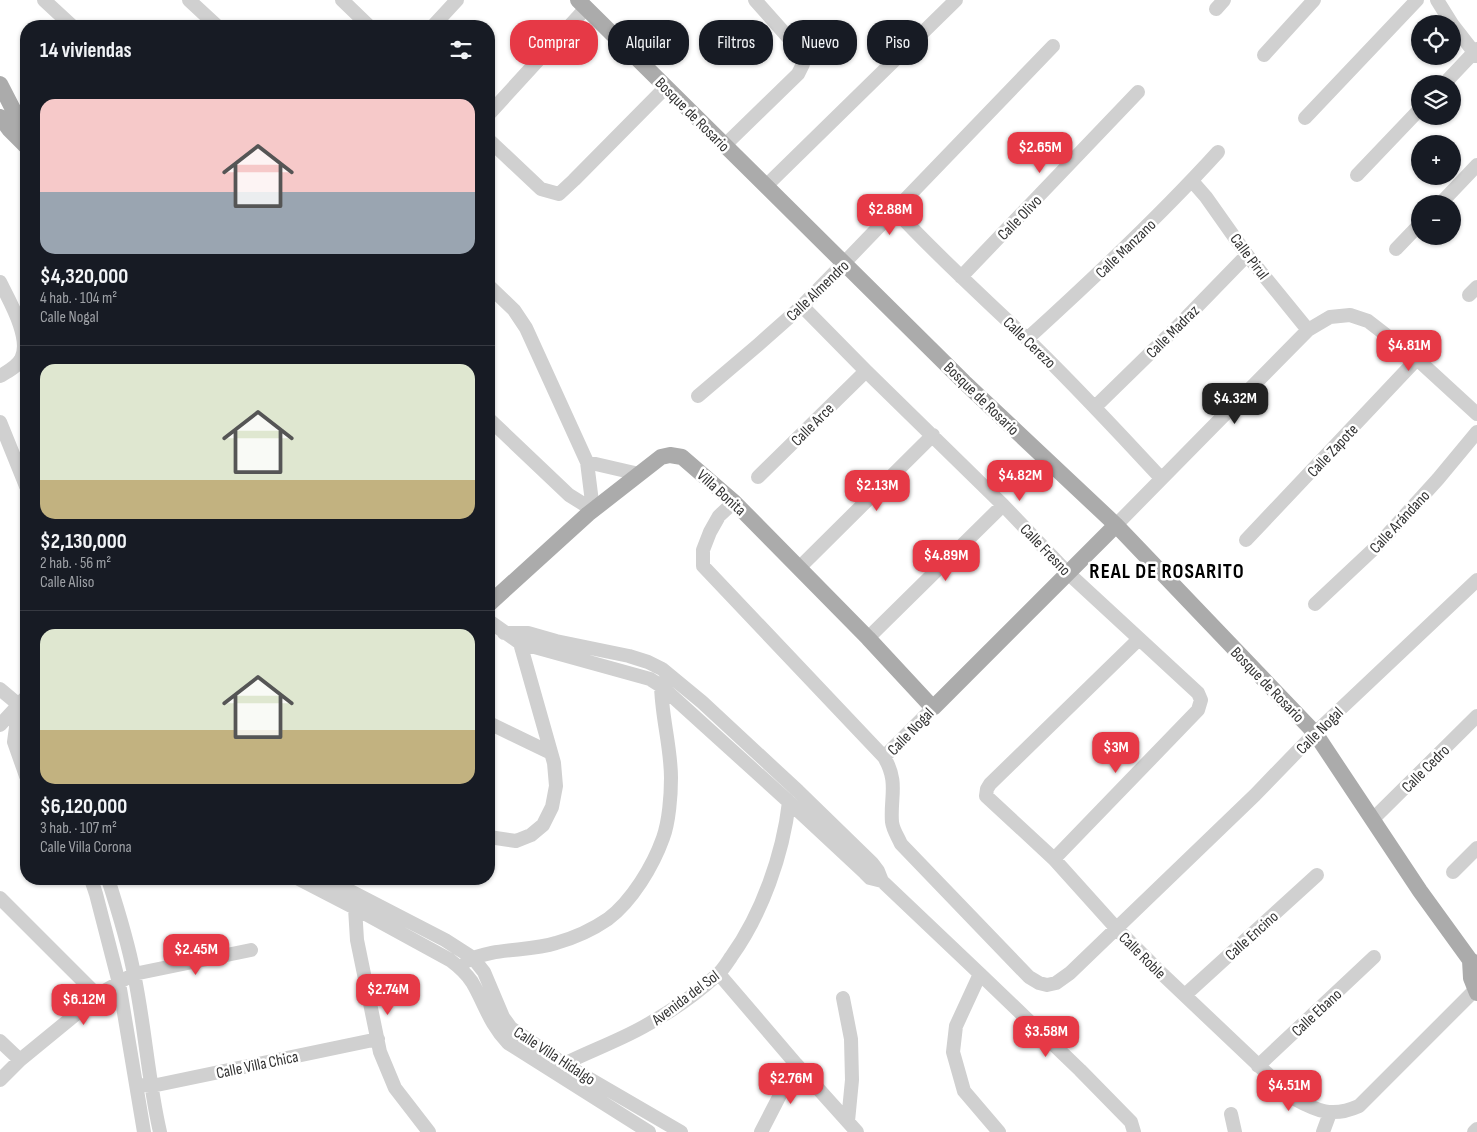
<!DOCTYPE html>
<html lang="es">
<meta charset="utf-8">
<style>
body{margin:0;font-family:"Sofia Sans Condensed",sans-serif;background:#242831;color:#f1f3f6;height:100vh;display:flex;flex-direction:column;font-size:19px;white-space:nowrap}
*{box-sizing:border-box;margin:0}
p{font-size:16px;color:#9ea1a6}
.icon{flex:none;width:28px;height:28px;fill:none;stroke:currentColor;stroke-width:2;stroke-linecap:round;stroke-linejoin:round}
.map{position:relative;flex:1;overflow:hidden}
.details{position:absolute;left:20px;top:20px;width:475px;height:865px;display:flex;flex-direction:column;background:#171b24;border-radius:20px;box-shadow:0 1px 4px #0004}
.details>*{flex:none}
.banner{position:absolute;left:510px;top:20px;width:475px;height:45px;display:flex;gap:10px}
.buttons{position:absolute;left:1411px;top:15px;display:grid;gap:10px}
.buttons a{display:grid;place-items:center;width:50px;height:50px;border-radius:50%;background:#171b24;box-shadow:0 1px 4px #0004;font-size:25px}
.price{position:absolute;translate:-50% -42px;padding:0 11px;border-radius:10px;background:#e63946;color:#fff;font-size:16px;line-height:32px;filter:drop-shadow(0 1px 2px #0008)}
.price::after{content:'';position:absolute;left:50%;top:30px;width:15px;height:11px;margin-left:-8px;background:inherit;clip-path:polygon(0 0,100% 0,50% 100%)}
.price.on{background:#222;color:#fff}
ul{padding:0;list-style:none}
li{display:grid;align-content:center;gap:10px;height:265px;padding:0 20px}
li+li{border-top:1px solid #363941}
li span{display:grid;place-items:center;height:155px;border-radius:15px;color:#555}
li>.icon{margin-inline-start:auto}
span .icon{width:90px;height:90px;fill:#fffc;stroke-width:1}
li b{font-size:21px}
h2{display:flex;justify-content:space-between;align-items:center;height:60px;padding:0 20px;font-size:21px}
.tag{padding:0 18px;border-radius:20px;background:#171b24;box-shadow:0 1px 4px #0004;font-size:18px;line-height:45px}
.tag.on{background:#e63946;color:#fff}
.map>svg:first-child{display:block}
</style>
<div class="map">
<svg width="1477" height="1132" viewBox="0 0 1477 1132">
<rect width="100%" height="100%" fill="#fff"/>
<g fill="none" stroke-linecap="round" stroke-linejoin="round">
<path stroke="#d0d0d0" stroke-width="14" d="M44,0L72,26
M189,0L217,26
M342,0L369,26
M1437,0L1452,24
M1216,9L1224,0
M1452,24L1477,56
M433,26L457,0
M1264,55L1314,0
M1444,84L1477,49
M489,114L586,8
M1305,118L1417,0
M489,140L541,189L559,194L574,180L666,87
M725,145L798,74L803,64V54L755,0
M1357,175L1420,109
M1192,181L1206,197L1247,255L1308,330
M766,186L956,0
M1440,204L1477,165
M895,210C936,255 982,296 1026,338C1073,383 1117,431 1161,478
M1396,249L1420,224
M961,277L1138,92
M0,282C9,300 32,339 21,359C17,367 7,372 0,376
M489,286L514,310L526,328L587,462L593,510
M1469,295L1477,287
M802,306L866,371L1003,505L1068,573L1198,693L1201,700L1198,710L1054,859
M1027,339C1093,279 1158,218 1218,152
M698,396L758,345L802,306L844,263L1053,46
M1095,407L1181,323L1247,255
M489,419L569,495L593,510
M0,422L26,486
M587,462L639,474
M758,477L866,371
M734,502L719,516L710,532L703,550V566L884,757C899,782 890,797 892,822C893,830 898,837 901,844L1029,977L1039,983L1047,985L1056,983L1070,973L1255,795L1315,733L1477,580
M1116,525L1308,330L1330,317L1350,315L1368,321L1417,359L1477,414
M1246,540L1417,359
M800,567L933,435
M1315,604L1379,544L1438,479L1477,432
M489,621L520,643L650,679L661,686L789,802L865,873L870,878L882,881
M504,633H528L556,641L629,656L648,662L662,669L702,702L798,791L872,863L878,871L882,881L980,974L956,1026L953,1052L964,1091L999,1132
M868,638L1003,505
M1139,639L990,784L987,789L986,796L1054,859L1117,929L1159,971L1293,1098C1317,1111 1332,1118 1359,1106L1477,988
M0,689L19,705
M19,705L14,742L26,776
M489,723L551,753
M0,725L26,697
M884,757L933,708
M1373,819L1477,716
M489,837L516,841L531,835L543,825L552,807L556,786L554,763L520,643V635
M1453,872L1477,848
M91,879L96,894L119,983L144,1132
M108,879C118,910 128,942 134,974C145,1026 148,1080 160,1132
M299,879L355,908L450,960C458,966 466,973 472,982C485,1004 489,1023 508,1043L649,1132
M327,879L445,940L473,958L484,972L503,1017L511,1028L564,1064L681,1132
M0,898L97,995
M356,902L355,908L357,940L380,1052L395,1088L429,1132
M467,961C494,947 528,952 556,943C574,938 592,930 608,919C632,901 653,866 663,838C669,822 671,795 671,778C671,746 661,715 661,683
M719,974L796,1064L857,1132
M980,974L1080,1070L1131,1122L1134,1132
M1185,995L1317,875
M843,998L851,1039L852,1080L848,1121
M0,1041L20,1060
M564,1064C590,1051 618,1041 643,1027C669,1013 696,994 717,975C723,970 727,963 731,957C762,914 783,854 789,802
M1258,1066L1374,957
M0,1080L20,1060L81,1010L97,995L134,974L251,950
M144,1085L152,1086L378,1039
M1231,1114L1235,1132
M761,1132L796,1064
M1323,1132L1330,1113
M1474,1132L1477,1129"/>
<path stroke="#ababab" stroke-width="16" d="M578,0L964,382L1116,525L1315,733L1420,891L1470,960L1477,964
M0,84L17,117L26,126
M0,117L9,129L26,146
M489,604L588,514L661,457L670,455L682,457L734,502L868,638L933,708L1116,525
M1470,960L1471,978L1477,993"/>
</g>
<g text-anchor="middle" stroke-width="5" stroke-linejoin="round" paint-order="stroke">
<g font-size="16" fill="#333" stroke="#fff">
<text transform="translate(693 114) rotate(45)" y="6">Bosque de Rosario</text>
<text transform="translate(1019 217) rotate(-46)" y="6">Calle Olivo</text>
<text transform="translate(1125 248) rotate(-44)" y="6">Calle Manzano</text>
<text transform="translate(1250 256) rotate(53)" y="6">Calle Pirul</text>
<text transform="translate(817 290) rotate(-44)" y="6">Calle Almendro</text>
<text transform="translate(1172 331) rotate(-45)" y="6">Calle Madraz</text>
<text transform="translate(1030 342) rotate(44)" y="6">Calle Cerezo</text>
<text transform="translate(982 398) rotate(44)" y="6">Bosque de Rosario</text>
<text transform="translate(812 424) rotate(-45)" y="6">Calle Arce</text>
<text transform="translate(1332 450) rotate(-47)" y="6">Calle Zapote</text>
<text transform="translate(722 492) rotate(42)" y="6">Villa Bonita</text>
<text transform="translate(1399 521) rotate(-47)" y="6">Calle Arándano</text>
<text transform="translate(1046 549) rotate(46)" y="6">Calle Fresno</text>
<text transform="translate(1268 684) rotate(46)" y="6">Bosque de Rosario</text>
<text transform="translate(1319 730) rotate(-45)" y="6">Calle Nogal</text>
<text transform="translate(910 731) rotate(-46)" y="6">Calle Nogal</text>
<text transform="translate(1425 768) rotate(-45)" y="6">Calle Cedro</text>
<text transform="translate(1251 935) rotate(-42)" y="6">Calle Encino</text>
<text transform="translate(1143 955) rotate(45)" y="6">Calle Roble</text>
<text transform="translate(685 997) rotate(-37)" y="6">Avenida del Sol</text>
<text transform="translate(1316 1012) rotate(-43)" y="6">Calle Ebano</text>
<text transform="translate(555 1055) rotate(33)" y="6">Calle Villa Hidalgo</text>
<text transform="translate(257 1064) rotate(-12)" y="6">Calle Villa Chica</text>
</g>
<g font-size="21" font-weight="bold" letter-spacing="1" fill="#000" stroke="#fff">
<text x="1167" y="578">REAL DE ROSARITO</text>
</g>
</g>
</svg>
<div class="buttons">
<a><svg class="icon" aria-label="locate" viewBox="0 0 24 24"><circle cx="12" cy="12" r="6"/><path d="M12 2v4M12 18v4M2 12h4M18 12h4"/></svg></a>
<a><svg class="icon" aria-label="layers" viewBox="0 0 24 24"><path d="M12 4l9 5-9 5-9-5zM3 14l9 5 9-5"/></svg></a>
<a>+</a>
<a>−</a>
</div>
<b class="price" style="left:1040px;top:174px">$2.65M</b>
<b class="price" style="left:890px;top:236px">$2.88M</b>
<b class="price" style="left:1409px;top:372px">$4.81M</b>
<b class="price on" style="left:1235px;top:425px">$4.32M</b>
<b class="price" style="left:1020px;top:502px">$4.82M</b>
<b class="price" style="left:877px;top:512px">$2.13M</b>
<b class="price" style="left:946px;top:582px">$4.89M</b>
<b class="price" style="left:1116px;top:774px">$3M</b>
<b class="price" style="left:196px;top:976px">$2.45M</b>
<b class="price" style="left:388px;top:1016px">$2.74M</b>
<b class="price" style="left:84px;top:1026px">$6.12M</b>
<b class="price" style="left:1046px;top:1058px">$3.58M</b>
<b class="price" style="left:791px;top:1105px">$2.76M</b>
<b class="price" style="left:1289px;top:1112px">$4.51M</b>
<div class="banner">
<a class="tag on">Comprar</a>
<a class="tag">Alquilar</a>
<a class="tag">Filtros</a>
<a class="tag">Nuevo</a>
<a class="tag">Piso</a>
</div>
<section class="details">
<h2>14 viviendas<svg class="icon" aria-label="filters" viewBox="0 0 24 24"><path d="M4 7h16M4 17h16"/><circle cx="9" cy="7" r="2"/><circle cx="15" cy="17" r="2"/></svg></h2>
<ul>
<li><span style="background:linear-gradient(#f6c9c9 60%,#9aa5b1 0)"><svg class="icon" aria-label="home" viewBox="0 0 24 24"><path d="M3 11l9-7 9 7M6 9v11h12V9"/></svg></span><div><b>$4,320,000</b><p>4 hab. · 104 m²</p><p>Calle Nogal</p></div></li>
<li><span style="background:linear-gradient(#dfe7d0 75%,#c2b280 0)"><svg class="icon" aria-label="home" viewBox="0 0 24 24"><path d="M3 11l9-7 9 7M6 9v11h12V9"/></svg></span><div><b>$2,130,000</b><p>2 hab. · 56 m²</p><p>Calle Aliso</p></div></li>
<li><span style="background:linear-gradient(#dfe7d0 65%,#c2b280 0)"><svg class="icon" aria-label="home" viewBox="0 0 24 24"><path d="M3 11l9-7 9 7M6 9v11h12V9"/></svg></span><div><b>$6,120,000</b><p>3 hab. · 107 m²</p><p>Calle Villa Corona</p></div></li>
</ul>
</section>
</div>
